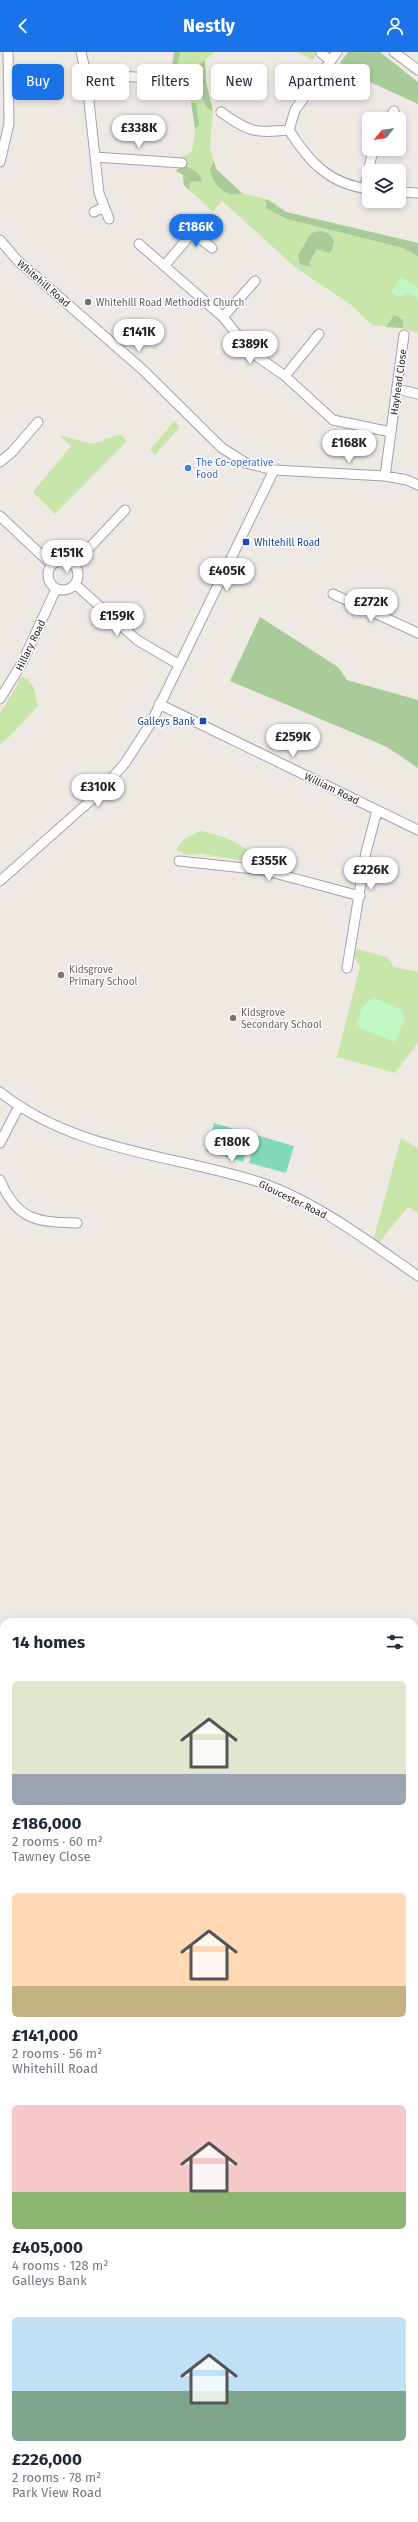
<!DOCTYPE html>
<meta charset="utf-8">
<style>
body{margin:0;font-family:"Fira Sans",sans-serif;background:#f6f6f7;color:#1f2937;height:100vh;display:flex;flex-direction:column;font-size:15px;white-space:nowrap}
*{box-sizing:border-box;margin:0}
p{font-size:13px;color:#747a83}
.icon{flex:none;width:22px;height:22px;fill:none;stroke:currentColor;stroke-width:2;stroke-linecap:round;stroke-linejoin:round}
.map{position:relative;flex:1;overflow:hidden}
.panel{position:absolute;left:0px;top:1566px;width:418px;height:904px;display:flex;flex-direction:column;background:#fff;border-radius:12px 12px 0 0;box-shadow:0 2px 6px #0003}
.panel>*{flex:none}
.banner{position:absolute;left:12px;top:12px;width:394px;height:36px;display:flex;gap:8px}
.needle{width:26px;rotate:240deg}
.buttons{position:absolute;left:362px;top:60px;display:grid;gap:8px}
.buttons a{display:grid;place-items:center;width:44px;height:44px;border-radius:6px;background:#fff;box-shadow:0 2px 6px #0003;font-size:20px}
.price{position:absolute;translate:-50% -34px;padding:0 9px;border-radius:14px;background:#fff;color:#222;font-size:13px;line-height:26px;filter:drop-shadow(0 1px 2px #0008)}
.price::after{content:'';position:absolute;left:50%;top:24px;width:12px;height:9px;margin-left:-6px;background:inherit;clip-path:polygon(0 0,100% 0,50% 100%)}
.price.active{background:#1a73e8;color:#fff}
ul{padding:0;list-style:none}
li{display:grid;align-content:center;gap:8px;height:212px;padding:0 12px}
li span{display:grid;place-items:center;height:124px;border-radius:6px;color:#555}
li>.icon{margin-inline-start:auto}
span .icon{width:72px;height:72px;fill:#fffc;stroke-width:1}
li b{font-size:17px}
h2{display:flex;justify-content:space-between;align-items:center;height:48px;padding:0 12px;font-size:17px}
.tag{padding:0 14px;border-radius:6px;background:#fff;box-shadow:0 2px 6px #0003;font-size:14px;line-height:36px}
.tag.active{background:#1a73e8;color:#fff}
header{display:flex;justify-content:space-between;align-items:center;height:52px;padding:0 12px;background:#1a73e8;color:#fff;font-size:18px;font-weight:700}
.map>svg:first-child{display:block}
</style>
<header><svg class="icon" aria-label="back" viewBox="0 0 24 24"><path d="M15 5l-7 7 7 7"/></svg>Nestly<svg class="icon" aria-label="person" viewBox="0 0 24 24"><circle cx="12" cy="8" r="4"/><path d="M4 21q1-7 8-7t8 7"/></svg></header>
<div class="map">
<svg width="418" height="2470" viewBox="0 0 418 2470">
<rect width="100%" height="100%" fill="#eeeae3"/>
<path fill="#c8e6aa" d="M174,0H214L205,8L206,31L213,59L210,96L216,117L242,141L270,148L286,160L418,191V281L403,276L372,273L350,252L296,216L222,149L213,160L184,133L183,123L176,119L181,113L179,107L192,100L195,81L194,60L185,23L171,22Z
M296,0H317L313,8Z
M174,369L180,375L155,403L150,398Z
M120,382L127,389L55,462L33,440L71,394L59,383L93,392Z
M22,625L28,627L34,636L38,654L8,686L0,692V661L18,632L19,627Z
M200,779C219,782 250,793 260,811L201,802L187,803L176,798L184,787Z
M357,897L387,905L394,915L418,920V991L395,1021L337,1005L360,915L354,904Z
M401,1086L418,1096V1161L408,1155L376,1194L373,1193L375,1182Z
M4,2196V2328H0V2197Z"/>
<path fill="#a8cb99" d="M174,0H180L176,22H171Z
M348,0H380L418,30V52L357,24L340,11Z
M205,8L206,31L213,59C199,54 198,26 199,13Z
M191,50L196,52L199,74L195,76Z
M214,109L216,117L242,141C225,147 212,131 210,117Z
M182,113C189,116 200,119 202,129L190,130L189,138L184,133L183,123L176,119Z
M266,147L286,160L418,191V204L403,196L287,167L266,156Z
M321,179L330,182L334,189L332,198L329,201L317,197L309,211L311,215L300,212L298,203L311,181Z
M394,263L403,268V276L386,275Z
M260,565L338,615L347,628L418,648V716L387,695L230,629Z"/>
<path fill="#c0f7c4" d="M401,225L418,235V246L408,241L398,245L391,240Z
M373,945L401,958L405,967L395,990L356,975L362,955Z"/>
<path fill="#83dab8" d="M214,1071L251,1082L243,1110L206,1099Z
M256,1083L294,1094L286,1121L249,1111Z"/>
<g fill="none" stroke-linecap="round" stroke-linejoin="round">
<defs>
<path id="minor" d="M81,0L86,22L99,141L109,167
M337,0L295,58L289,78C309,110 329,132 369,137
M394,0L418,18
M321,1L331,9
M86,22L183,28
M221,60C250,81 255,81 289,78
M389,67L394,59
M95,105L182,111
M0,110L9,72L8,0
M365,136L373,97
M399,140L418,141
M94,160L104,155
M192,180L212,196
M0,188L17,208L143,318L222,396L246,411L274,418L385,424L407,428L418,433
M139,192L223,265L251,300L285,324L333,368L391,380
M165,213L203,168
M223,265L255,229
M285,324L319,282
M397,337L418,342
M0,410L12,400L38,370
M385,424L404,283
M0,464L52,513
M48 523a15 15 0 1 1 30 0a15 15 0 1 1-30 0Z
M74,512L125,458
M75,532L137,588L178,612
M333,542L418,581
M0,647L22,611L56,537
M159,652L418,778
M179,809L263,818L360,844
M0,829L99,741L125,711L151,671L274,418
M347,916L366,800L377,759
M0,1040C74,1099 169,1102 256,1129C313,1147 369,1190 418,1224
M0,1091L19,1054
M0,1128C17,1169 38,1170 77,1171
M0,2047L4,2048
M0,2175L4,2184
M414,2232L418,2236
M54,2466V2470"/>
</defs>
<use href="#minor" stroke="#a4a4a4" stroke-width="11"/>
<use href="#minor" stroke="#fff" stroke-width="9"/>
<defs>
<path id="rail" d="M414,2305L418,2302
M163,2470L169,2466"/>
</defs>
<use href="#rail" stroke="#6b6b6b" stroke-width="4"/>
<use href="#rail" stroke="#fff" stroke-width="2.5" stroke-dasharray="8" stroke-linecap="butt"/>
</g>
<circle fill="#6b7280" stroke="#fff" stroke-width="1.5" cx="88" cy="250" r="4"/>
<circle fill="#3f7fe0" stroke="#fff" stroke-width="1.5" cx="188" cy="416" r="4"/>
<g fill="#1a4fb4" stroke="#fff" stroke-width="1.5">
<rect x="242" y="486" width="8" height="8" rx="2"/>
<rect x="199" y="665" width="8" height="8" rx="2"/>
</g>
<g fill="#8d6e63" stroke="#fff" stroke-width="1.5">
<circle cx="61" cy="923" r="4"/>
<circle cx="233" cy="966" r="4"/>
</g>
<g text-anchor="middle" stroke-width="3" stroke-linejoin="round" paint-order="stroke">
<g font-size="10" fill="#1d1d1d" stroke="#fff">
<text transform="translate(44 231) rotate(41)" y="4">Whitehill Road</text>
<text transform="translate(398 330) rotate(-82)" y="4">Hayhead Close</text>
<text transform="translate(30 593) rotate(-64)" y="4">Hillary Road</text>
<text transform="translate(332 736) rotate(26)" y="4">William Road</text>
<text transform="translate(293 1147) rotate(26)" y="4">Gloucester Road</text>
</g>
<g font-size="10" fill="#5b616d" stroke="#fff" text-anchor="start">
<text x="96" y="254">Whitehill Road Methodist Church</text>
</g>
<g font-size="10" fill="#366cbe" stroke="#fff" text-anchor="start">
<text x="196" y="414">The Co-operative<tspan x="196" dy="12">Food</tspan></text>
</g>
<g font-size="10" fill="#164399" stroke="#fff" text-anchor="start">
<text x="254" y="494">Whitehill Road</text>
<text x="195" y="673" text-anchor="end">Galleys Bank</text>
</g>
<g font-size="10" fill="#785e54" stroke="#fff" text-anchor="start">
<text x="69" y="921">Kidsgrove<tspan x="69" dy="12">Primary School</tspan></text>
<text x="241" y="964">Kidsgrove<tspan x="241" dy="12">Secondary School</tspan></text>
</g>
</g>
</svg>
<div class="buttons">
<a><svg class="needle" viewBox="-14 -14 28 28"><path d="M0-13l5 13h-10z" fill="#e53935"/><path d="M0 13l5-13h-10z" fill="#747a83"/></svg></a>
<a><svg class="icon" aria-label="layers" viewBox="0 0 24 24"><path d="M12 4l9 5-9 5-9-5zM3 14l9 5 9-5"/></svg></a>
</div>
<b class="price" style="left:139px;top:97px">£338K</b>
<b class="price active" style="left:196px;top:196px">£186K</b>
<b class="price" style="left:139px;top:301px">£141K</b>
<b class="price" style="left:250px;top:313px">£389K</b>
<b class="price" style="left:349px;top:412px">£168K</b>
<b class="price" style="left:67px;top:522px">£151K</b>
<b class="price" style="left:227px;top:540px">£405K</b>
<b class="price" style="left:371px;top:571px">£272K</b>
<b class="price" style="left:117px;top:585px">£159K</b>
<b class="price" style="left:293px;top:706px">£259K</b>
<b class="price" style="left:98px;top:756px">£310K</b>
<b class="price" style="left:269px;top:830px">£355K</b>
<b class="price" style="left:371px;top:839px">£226K</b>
<b class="price" style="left:232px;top:1111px">£180K</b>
<div class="banner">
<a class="tag active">Buy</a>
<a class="tag">Rent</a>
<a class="tag">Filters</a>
<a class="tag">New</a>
<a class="tag">Apartment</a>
</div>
<section class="panel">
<h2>14 homes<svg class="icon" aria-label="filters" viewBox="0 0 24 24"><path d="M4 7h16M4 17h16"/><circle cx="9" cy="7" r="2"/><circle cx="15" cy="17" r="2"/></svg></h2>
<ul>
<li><span style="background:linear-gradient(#dfe7d0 75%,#9aa5b1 0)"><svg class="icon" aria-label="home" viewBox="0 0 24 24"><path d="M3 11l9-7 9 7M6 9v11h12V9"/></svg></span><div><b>£186,000</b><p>2 rooms · 60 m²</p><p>Tawney Close</p></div></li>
<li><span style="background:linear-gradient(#ffd9b3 75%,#c2b280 0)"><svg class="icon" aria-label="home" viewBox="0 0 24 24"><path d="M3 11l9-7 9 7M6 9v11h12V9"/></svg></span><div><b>£141,000</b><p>2 rooms · 56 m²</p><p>Whitehill Road</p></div></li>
<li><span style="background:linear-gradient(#f6c9c9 70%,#8fb573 0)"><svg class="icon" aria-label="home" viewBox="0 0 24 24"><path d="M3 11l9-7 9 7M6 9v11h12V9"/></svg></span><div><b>£405,000</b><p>4 rooms · 128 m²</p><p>Galleys Bank</p></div></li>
<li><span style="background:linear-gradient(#bfe0f5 60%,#7fa58c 0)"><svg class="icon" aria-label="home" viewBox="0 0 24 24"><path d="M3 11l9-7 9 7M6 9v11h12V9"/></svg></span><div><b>£226,000</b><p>2 rooms · 78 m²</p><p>Park View Road</p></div></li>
</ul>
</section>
</div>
